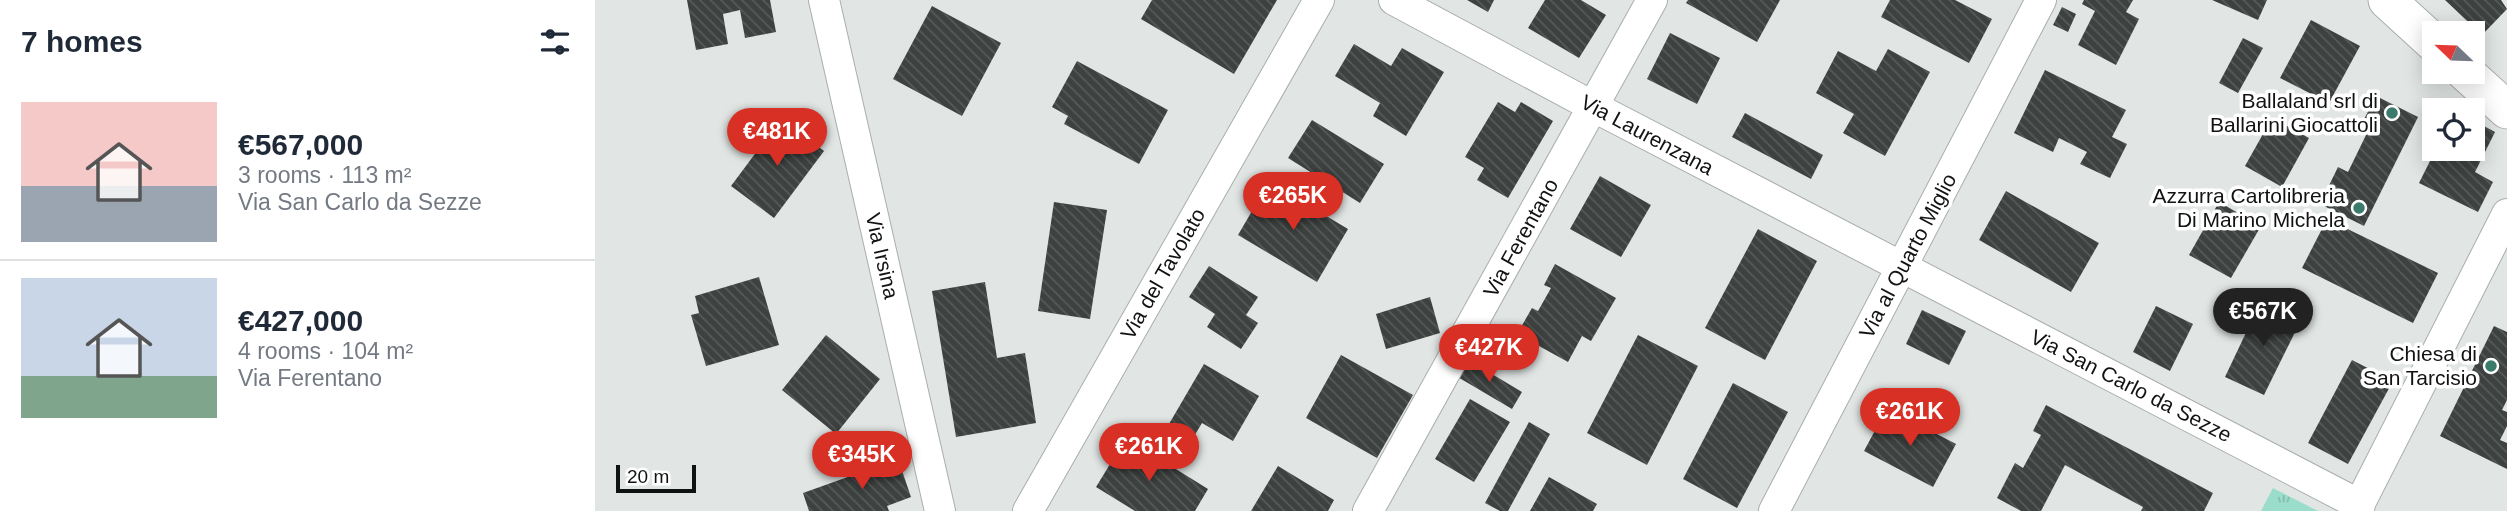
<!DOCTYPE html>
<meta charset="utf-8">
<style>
body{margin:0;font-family:Helvetica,sans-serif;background:#f2f2f3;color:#1f2937;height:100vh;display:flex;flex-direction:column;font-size:26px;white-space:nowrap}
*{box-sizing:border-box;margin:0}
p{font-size:23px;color:#747a83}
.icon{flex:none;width:38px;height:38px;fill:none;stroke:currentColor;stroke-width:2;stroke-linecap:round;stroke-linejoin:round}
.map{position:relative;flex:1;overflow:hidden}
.panel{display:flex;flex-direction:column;background:#fff;width:595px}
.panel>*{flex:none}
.needle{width:46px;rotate:293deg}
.buttons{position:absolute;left:1827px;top:21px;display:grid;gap:14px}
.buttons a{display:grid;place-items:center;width:63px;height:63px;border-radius:0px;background:#fff;box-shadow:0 4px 18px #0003;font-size:35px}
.scale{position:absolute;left:21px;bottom:18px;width:80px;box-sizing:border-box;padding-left:7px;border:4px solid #111312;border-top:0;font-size:19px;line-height:24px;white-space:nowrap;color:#111312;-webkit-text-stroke:5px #fff;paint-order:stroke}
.price{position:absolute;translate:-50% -60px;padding:0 16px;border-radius:24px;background:#d93025;color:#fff;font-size:23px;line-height:46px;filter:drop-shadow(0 2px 4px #0008)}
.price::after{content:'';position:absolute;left:50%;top:42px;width:21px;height:16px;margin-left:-10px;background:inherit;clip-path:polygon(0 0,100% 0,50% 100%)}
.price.current{background:#222;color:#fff}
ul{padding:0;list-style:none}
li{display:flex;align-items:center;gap:21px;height:175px;padding:0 21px}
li+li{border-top:2px solid #e0e1e3}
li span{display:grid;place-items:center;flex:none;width:196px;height:140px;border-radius:0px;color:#555}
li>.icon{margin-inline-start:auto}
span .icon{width:84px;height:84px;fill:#fffc;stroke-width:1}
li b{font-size:30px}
h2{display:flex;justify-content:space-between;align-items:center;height:84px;padding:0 21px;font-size:30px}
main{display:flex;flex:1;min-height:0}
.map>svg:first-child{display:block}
</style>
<main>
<section class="panel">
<h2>7 homes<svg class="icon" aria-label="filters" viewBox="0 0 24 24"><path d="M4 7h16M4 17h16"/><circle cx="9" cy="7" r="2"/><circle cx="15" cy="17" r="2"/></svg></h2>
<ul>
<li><span style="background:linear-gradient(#f6c9c9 60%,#9aa5b1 0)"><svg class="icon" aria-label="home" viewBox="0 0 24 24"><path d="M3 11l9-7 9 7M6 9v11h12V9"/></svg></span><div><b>€567,000</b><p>3 rooms · 113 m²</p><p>Via San Carlo da Sezze</p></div></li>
<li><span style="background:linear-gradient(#c9d6e8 70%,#7fa58c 0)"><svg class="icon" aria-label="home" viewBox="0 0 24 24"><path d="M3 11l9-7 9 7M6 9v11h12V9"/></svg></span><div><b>€427,000</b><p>4 rooms · 104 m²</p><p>Via Ferentano</p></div></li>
</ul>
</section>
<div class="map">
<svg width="1912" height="511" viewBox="0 0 1912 511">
<defs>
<pattern id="grass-tufts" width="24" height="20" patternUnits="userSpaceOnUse" patternTransform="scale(1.75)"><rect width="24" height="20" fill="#9addca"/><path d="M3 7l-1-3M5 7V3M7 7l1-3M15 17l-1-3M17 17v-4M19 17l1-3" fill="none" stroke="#84bdac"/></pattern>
<pattern id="building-back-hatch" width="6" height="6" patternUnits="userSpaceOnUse" patternTransform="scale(1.75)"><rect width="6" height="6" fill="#3d4240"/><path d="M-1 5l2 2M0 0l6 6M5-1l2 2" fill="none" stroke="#565a58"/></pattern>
</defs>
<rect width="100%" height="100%" fill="#e1e6e4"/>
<path fill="url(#grass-tufts)" d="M1678,488L1723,511H1666Z"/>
<path fill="url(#building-back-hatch)" d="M92,0H175L181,32L150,38L145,10L128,14L133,44L101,50Z
M557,0H682L639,74L546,19Z
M872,0H899L893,12Z
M950,0H986L1011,15L984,58L933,28Z
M1093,0H1185L1162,42L1091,3Z
M1295,0H1360L1397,19L1374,63L1286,17Z
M1489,0H1538L1531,12L1544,19L1521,65L1483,45L1500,11L1487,4Z
M1617,0H1672L1663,20Z
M1850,0H1906L1912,9L1887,35Z
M337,6L406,43L367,116L298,79Z
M1467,7L1481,14L1473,32L1458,25Z
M1716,20L1765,46L1734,103L1685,78Z
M1075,33L1125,58L1102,104L1052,79Z
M1648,38L1668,48L1643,93L1624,83Z
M759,44L796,66L807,48L849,72L811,136L778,116L785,103L740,76Z
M1293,49L1335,72L1290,156L1248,133L1259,114L1221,93L1243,51L1281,71Z
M482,61L573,110L544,164L469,124L473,116L457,107Z
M1450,70L1531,110L1517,137L1532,144L1515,178L1485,164L1492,152L1464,138L1458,152L1419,133Z
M1781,96L1823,117L1769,226L1725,204L1743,167L1753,172L1772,133L1764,129Z
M903,102L920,112L926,102L958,121L913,198L882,180L889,168L870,157Z
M1150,113L1228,155L1216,179L1137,137Z
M1677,118L1714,138L1687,187L1650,166Z
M186,119L229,151L179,218L136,186Z
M717,120L789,164L765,203L693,158Z
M1878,120L1900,132L1880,172L1898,182L1883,212L1824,183L1841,149H1878Z
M1005,176L1056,205L1026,257L975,229Z
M674,182L753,229L722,282L643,235Z
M1411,191L1504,243L1476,292L1384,240Z
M459,202L512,210L495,319L443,311Z
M1624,202L1666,226L1636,278L1594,255Z
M1732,219L1843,273L1818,323L1707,268Z
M1163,229L1222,261L1170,360L1110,328Z
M960,264L1021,298L996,341L987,336L973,362L922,334L937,308L943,311L956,288L949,285Z
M614,266L663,297L651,315L663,323L646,349L612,327L620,314L594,297Z
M164,277L184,345L111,366L96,315L104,313L100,296Z
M390,282L402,358L430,353L441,423L361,437L337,291Z
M835,297L845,333L791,349L781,314Z
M1666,301L1706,320L1669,395L1630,377Z
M1561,306L1598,324L1575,371L1538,352Z
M1327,310L1371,331L1354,365L1311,344Z
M1899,326L1912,332V400L1907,410L1912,412V426L1905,440L1912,443V469L1845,436Z
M231,335L285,379L241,434L187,390Z
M1043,335L1103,366L1052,465L992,433Z
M746,355L818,395L782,458L711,418Z
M872,359L927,392L917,409L861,376Z
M1757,360L1798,381L1753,464L1713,443Z
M609,364L664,396L638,441L607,423L598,438L574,424Z
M1138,383L1193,412L1142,508L1088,479Z
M875,399L915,422L879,482L840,459Z
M1451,405L1618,493L1609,511H1546L1548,507L1470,465L1446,511H1426L1402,498L1420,463L1428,468L1446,435L1438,431Z
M1292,408L1361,444L1338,487L1269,451Z
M934,422L955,434L913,511H905L890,503Z
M531,438L613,489L600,511H540L501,487Z
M303,459L316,497L292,506L294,511H214L208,493Z
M683,466L739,500L733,511H656Z
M954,477L1002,504L998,511H935Z"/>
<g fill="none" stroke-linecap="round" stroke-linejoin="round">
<defs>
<path id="minor" d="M229,0L345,511
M799,0L999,107L1765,505
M433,511L724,0
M773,511L1057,0
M1179,511L1446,0
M1761,511L1912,214"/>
<path id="tertiary" d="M1792,0L1839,43
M1870,72L1912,110"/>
</defs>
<use href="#minor" stroke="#a9aeac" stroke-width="32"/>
<use href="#tertiary" stroke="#a9aeac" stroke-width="39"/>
<use href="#minor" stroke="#fff" stroke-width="30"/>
<use href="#tertiary" stroke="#fff" stroke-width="37"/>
</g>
<g fill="#3a7b6b" stroke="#fff" stroke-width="2.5">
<circle cx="1797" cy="113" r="7"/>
<circle cx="1764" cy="208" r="7"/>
<circle cx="1896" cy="366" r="7"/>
</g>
<g text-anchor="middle" stroke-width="7" stroke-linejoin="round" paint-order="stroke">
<g font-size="21" fill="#111312" stroke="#fff" text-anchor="end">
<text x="1783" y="108">Ballaland srl di<tspan x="1783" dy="24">Ballarini Giocattoli</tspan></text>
<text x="1750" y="203">Azzurra Cartolibreria<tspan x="1750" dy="24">Di Marino Michela</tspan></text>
<text x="1882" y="361">Chiesa di<tspan x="1882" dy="24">San Tarcisio</tspan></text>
</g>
<g font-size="21" fill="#111312" stroke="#fff">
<text transform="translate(1052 135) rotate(28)" y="7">Via Laurenzana</text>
<text transform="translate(926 238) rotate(-61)" y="7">Via Ferentano</text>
<text transform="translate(287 256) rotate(77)" y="7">Via Irsina</text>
<text transform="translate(1313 256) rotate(-62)" y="7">Via al Quarto Miglio</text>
<text transform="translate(568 274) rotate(-60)" y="7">Via del Tavolato</text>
<text transform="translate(1536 386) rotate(27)" y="7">Via San Carlo da Sezze</text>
</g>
</g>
</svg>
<div class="buttons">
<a><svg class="needle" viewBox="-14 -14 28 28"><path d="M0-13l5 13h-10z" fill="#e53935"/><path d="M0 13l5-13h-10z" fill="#747a83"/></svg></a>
<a><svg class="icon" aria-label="locate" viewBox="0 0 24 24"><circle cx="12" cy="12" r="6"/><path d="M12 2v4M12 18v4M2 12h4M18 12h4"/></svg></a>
</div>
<div class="scale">20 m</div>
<b class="price" style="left:182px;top:168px">€481K</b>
<b class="price" style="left:698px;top:232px">€265K</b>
<b class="price current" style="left:1668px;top:348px">€567K</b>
<b class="price" style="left:894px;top:384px">€427K</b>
<b class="price" style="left:1315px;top:448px">€261K</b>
<b class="price" style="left:554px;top:483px">€261K</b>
<b class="price" style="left:267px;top:491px">€345K</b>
</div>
</main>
